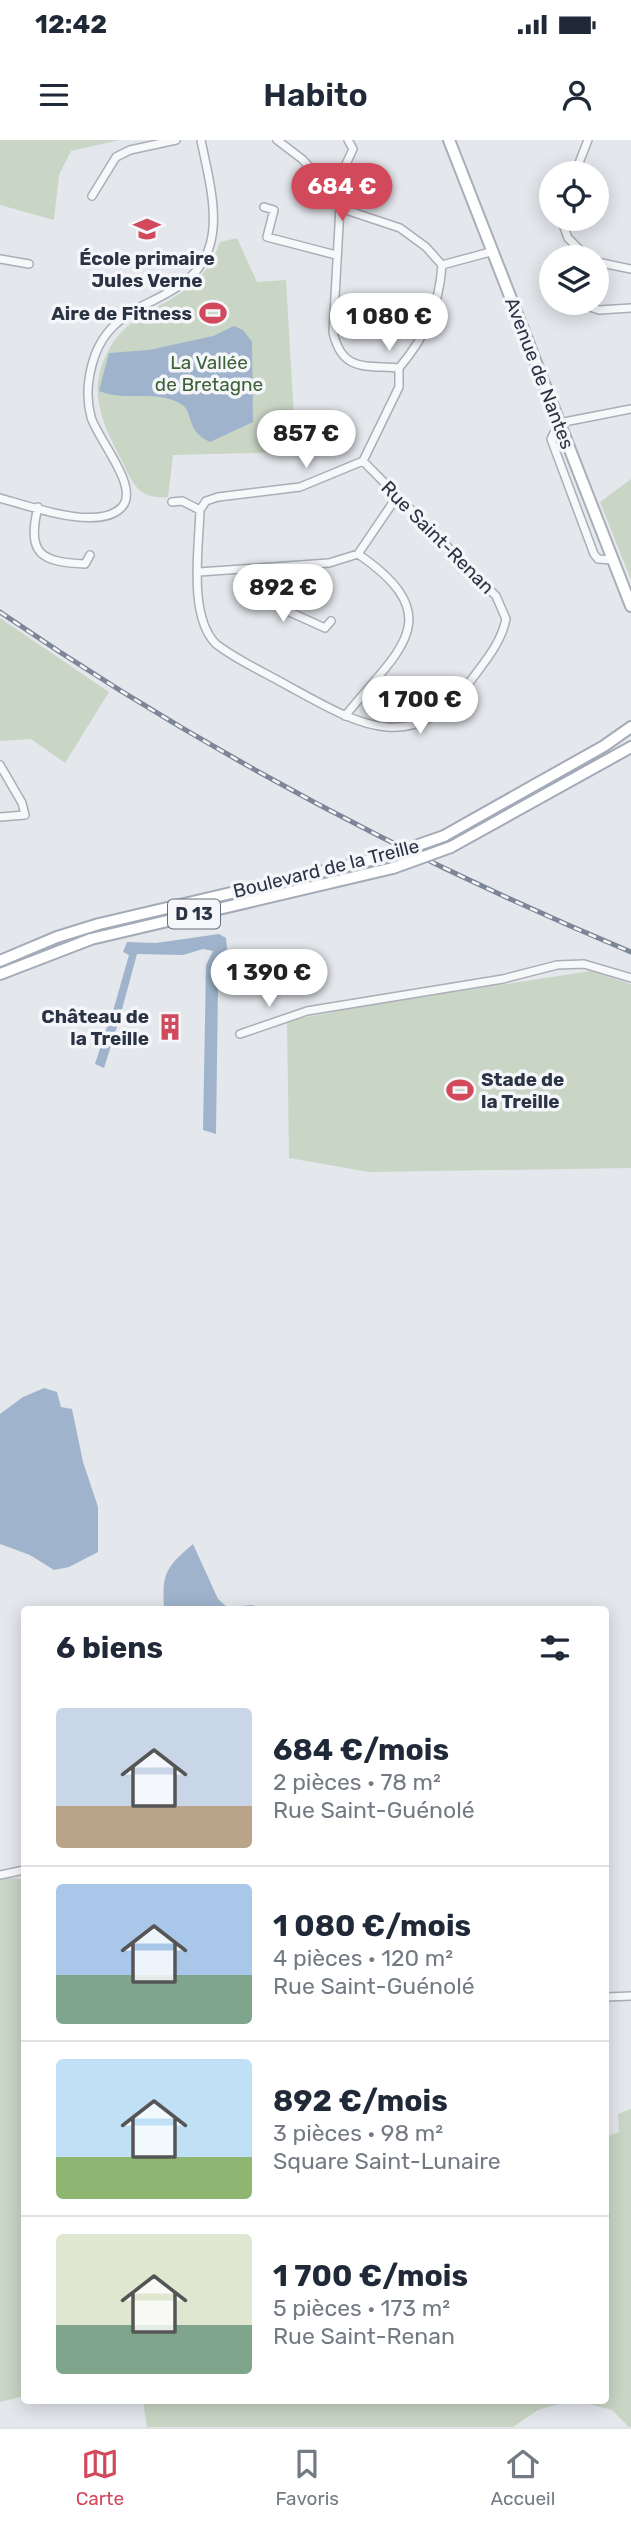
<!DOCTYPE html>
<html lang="fr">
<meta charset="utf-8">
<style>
body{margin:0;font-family:Rubik,sans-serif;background:#f6f6f7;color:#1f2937;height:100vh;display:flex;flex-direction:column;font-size:26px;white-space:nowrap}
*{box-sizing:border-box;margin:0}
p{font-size:23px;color:#747a83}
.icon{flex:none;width:38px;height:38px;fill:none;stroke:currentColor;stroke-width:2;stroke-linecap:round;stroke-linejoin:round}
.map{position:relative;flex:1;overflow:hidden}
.side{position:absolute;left:21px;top:1466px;width:588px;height:798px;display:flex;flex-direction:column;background:#fff;border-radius:7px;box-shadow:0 4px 18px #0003}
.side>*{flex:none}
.tools{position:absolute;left:539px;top:21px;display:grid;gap:14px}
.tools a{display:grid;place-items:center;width:70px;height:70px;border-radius:50%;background:#fff;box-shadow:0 4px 18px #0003;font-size:35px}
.price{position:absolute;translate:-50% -60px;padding:0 16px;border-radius:24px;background:#fff;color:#222;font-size:23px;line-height:46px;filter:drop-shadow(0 2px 4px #0008)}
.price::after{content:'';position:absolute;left:50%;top:42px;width:21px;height:16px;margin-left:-10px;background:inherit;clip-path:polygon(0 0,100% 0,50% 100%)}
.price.current{background:#d1495b;color:#fff}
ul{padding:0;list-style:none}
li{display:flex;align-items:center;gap:21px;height:175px;padding:0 35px}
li+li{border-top:2px solid #e0e1e3}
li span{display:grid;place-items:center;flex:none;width:196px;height:140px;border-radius:7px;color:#555}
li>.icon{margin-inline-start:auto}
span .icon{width:84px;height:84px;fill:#fffc;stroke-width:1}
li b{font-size:30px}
h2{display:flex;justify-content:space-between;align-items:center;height:84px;padding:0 35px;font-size:30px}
.status{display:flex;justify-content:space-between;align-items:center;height:49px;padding:0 35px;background:#fff;direction:ltr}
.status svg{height:19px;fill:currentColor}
header{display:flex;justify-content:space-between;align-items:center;height:91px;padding:0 35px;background:#fff;font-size:32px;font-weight:600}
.tabs{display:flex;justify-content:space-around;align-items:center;height:98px;border-top:2px solid #e0e1e3;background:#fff;font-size:19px;color:#747a83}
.tabs a{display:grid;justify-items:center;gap:4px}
.tabs .current{color:#d1495b}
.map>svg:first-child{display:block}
</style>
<div class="status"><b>12:42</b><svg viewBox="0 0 49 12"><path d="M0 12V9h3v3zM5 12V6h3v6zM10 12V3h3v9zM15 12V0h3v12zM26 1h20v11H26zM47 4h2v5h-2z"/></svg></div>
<header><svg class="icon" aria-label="menu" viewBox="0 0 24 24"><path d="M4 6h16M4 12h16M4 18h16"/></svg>Habito<svg class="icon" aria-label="person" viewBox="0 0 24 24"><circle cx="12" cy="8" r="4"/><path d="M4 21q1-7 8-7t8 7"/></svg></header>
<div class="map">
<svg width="631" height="2287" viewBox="0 0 631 2287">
<rect width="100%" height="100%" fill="#e4e7ec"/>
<path fill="#c9d6c5" d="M0,0H120L71,11L59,35L54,80L0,65Z
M237,98L257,142L286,140L296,312L173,315L168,357C143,359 135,349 125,327C105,287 85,255 108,211C115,197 127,185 141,177C177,154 205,146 220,102Z
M631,339V440L600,362Z
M0,478L109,552L65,623L31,599L0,601Z
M590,831L631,844V1028L369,1032L289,1018L287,881L363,866Z
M9,1738L24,1739V2256L0,2262V1740Z
M631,1969V2287H629L612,2270L577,2261H606V1997L619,1992L618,1974Z
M143,2261H569L538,2270L513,2287H147Z"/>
<path fill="#9fb4cc" d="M234,186L243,190L252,202L253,282L210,302C185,291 194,271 181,264C156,249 125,262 99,251L109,213L149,210L213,196Z
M219,794L226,798L227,808L218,845L216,994L203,990L206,825L213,811L203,809L183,815L137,814L121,873L113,871L129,815L123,812L127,802L156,803Z
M111,875L120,877L104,928L95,924Z
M44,1248L57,1252L61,1267L72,1269L83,1322L98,1367V1412L69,1427L54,1430L30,1415L0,1404V1274L23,1257Z
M193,1404L218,1459L227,1467L253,1465L254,1470H164C162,1433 165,1428 193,1404Z"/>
<path fill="#bbc0ca" d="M167,876L177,879L180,889L172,899L162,896L160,885Z"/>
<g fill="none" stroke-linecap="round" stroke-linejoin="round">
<defs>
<path id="street" d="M277,0L302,19L321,39L340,68L400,88L426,107L442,125
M575,33L588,0
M329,52L335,48L353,9L348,0
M92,56L116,17L130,10L176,0
M264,67L274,70L267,97L336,115
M340,68L333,192C342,233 367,225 399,228C426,196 439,167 442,125L494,111
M561,79L568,98L587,117
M0,119L29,124
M597,122L631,129
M578,163L599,170L631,168
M0,358C29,366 99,392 122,367C140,347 98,300 91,277C85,255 88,235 95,215C104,191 120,178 142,166C156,159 170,153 183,143C231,109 210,47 201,0
M172,362L182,361L200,370L206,361L218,357L300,347L363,321L399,247V228
M38,367C26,415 42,422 85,424L90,415
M200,370C199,407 188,476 216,504C238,521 266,533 290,547C361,586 412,617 472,539C486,520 501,503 506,479L496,456L363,321
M613,420L598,419L594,414L551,299L559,283L631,269
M274,427L278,463L283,469L325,488L331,481
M199,432L329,423L358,414L396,358
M345,576C398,510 451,478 358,414
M0,625L22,663L25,675L0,677
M240,894L307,871L503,839L557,825L584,824L631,838
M0,1735L24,1730
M606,1857L631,1856"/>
<path id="secondary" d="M449,0L631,466"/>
<path id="primary" d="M444,696L604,606L631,587
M451,707L631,607
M0,821L57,797L99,784L384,717
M0,834L91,799L393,728"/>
</defs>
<use href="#street" stroke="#a9aeb7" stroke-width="10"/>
<use href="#secondary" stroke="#a9aeb7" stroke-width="14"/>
<use href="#primary" stroke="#a3abb8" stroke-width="14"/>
<use href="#street" stroke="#f7f8fa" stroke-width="7"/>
<use href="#secondary" stroke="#fff" stroke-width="10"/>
<use href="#primary" stroke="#fff" stroke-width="10"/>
<defs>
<path id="rail" d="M0,472C197,607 411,720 631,812"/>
</defs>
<use href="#rail" stroke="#7d8696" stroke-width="5"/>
<use href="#rail" stroke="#f4f6f9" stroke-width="2.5" stroke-dasharray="8" stroke-linecap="butt"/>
<defs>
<path id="primary-bridge" d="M384,717L444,696
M393,728L451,707"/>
</defs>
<use href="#primary-bridge" stroke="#a3abb8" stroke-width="14" stroke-linecap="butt"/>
<use href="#primary-bridge" stroke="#fff" stroke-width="10"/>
</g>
<defs>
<symbol id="school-bare" viewBox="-9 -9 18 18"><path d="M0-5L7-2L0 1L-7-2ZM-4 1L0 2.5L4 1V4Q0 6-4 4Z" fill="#d1495b" stroke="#f4f6f9" stroke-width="2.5" paint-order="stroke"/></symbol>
<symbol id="stadium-bare" viewBox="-9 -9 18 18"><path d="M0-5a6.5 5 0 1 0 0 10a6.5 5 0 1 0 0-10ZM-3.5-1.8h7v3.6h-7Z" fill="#d1495b" stroke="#f4f6f9" stroke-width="2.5" paint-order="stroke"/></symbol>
<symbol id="building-bare" viewBox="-9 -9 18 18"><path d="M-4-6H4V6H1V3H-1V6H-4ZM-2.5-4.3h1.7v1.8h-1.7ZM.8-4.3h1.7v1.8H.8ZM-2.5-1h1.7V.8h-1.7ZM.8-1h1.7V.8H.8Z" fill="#d1495b" stroke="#f4f6f9" stroke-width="2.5" paint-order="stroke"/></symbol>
</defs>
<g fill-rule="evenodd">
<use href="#school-bare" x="128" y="70" width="38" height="38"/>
<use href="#stadium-bare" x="194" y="154" width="38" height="38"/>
<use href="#building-bare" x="151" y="868" width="38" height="38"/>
<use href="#stadium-bare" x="441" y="931" width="38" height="38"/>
</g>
<g text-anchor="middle" stroke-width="7" stroke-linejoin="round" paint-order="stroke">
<rect fill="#f4f6f9" stroke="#676e7b" stroke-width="2" x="168" y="759.5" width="52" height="29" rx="5"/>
<g font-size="18" font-weight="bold" fill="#2b3445">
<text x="194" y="780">D 13</text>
</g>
<g font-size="19" font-weight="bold" fill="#2b3445" stroke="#f4f6f9" text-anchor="end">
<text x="147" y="125" text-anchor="middle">École primaire<tspan x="147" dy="22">Jules Verne</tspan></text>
<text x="192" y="180">Aire de Fitness</text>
<text x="149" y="883">Château de<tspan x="149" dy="22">la Treille</tspan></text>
<text x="481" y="946" text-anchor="start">Stade de<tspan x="481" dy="22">la Treille</tspan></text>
</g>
<g font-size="19" fill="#3f6138" stroke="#f4f6f9">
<text x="209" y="229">La Vallée<tspan x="209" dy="22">de Bretagne</tspan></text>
</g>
<g font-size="19" fill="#2b3445" stroke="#f4f6f9">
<text transform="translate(540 233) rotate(69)" y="7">Avenue de Nantes</text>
<text transform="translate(438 397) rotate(45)" y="7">Rue Saint-Renan</text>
<text transform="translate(326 728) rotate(-14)" y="7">Boulevard de la Treille</text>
</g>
</g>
</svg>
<div class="tools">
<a><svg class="icon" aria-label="locate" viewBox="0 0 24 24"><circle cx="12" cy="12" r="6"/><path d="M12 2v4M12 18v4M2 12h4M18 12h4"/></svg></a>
<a><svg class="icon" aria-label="layers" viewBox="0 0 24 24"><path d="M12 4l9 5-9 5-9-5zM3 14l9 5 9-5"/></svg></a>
</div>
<b class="price current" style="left:342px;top:83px">684 €</b>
<b class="price" style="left:389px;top:213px">1 080 €</b>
<b class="price" style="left:306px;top:330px">857 €</b>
<b class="price" style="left:283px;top:484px">892 €</b>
<b class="price" style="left:420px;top:596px">1 700 €</b>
<b class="price" style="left:269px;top:869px">1 390 €</b>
<section class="side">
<h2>6 biens<svg class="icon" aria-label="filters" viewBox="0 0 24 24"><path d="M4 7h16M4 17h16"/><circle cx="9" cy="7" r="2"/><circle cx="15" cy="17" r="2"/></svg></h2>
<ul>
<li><span style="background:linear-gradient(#c9d6e8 70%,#b9a48a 0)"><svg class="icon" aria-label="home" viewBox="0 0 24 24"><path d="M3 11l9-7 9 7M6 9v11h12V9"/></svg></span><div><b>684 €/mois</b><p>2 pièces · 78 m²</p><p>Rue Saint-Guénolé</p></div></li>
<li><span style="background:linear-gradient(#a9c7e8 65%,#7fa58c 0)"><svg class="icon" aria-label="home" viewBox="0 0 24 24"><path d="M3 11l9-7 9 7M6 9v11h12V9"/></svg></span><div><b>1 080 €/mois</b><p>4 pièces · 120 m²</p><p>Rue Saint-Guénolé</p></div></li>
<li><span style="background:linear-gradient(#bfe0f5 70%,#8fb573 0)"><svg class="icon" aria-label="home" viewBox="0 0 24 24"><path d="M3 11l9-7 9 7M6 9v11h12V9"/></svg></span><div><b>892 €/mois</b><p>3 pièces · 98 m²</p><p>Square Saint-Lunaire</p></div></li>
<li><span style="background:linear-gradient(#dfe7d0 65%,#7fa58c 0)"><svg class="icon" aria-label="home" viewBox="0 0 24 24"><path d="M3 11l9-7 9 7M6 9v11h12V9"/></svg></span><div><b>1 700 €/mois</b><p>5 pièces · 173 m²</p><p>Rue Saint-Renan</p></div></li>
</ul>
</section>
</div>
<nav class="tabs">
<a class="current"><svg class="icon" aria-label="map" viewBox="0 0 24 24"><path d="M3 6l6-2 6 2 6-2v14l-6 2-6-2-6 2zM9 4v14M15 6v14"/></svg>Carte</a>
<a><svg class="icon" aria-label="saved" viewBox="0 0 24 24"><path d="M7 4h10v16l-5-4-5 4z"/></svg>Favoris</a>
<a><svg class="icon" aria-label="home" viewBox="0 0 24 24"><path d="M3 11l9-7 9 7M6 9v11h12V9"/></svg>Accueil</a>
</nav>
